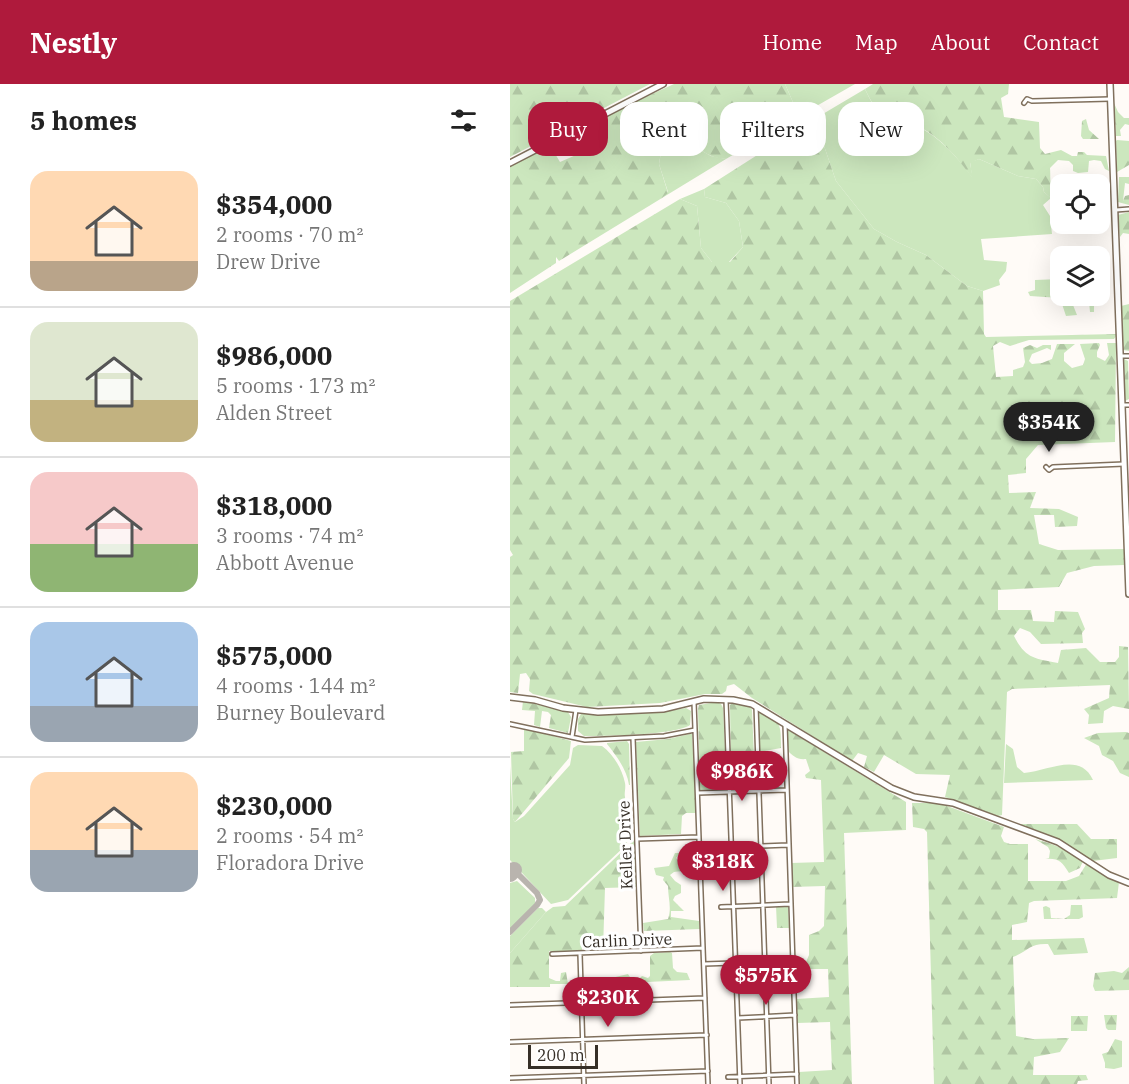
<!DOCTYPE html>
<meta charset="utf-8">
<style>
body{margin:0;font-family:"IBM Plex Serif",serif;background:#f2f2f2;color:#222;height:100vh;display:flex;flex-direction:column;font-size:22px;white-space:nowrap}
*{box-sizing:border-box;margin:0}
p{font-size:20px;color:#767676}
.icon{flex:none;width:33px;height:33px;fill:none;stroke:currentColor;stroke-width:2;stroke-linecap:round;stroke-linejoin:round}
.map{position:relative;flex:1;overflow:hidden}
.details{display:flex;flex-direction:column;background:#fff;width:510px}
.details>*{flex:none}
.top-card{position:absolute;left:18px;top:18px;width:510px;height:54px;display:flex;gap:12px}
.buttons{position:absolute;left:540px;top:90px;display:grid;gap:12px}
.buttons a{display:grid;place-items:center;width:60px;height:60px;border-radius:12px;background:#fff;box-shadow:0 6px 24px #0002;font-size:30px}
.scale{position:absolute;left:18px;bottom:15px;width:70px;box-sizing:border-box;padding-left:6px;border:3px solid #362f27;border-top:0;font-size:16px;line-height:21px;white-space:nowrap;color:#362f27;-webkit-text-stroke:4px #fff;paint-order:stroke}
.price{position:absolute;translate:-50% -51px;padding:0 14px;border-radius:21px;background:#af1a3c;color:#fff;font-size:20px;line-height:39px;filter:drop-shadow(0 2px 3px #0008)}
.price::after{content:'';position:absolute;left:50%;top:36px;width:18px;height:14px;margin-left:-9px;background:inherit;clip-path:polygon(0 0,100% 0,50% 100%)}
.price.active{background:#222;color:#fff}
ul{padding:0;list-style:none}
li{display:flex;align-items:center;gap:18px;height:150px;padding:0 30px}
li+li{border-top:2px solid #e0e0e0}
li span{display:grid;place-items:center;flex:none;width:168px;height:120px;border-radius:18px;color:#555}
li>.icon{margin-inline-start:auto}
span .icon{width:72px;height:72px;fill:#fffc;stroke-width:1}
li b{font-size:26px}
h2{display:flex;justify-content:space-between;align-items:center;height:72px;padding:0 30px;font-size:26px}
.pill{padding:0 21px;border-radius:18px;background:#fff;box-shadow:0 6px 24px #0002;font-size:21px;line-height:54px}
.pill.active{background:#af1a3c;color:#fff}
header{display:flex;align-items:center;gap:36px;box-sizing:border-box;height:84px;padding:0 30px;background:#af1a3c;color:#fff}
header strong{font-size:28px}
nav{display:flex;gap:33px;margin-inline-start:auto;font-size:21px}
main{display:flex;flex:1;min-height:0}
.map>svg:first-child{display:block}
</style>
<header>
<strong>Nestly</strong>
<nav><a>Home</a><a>Map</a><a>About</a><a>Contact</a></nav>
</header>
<main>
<section class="details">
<h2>5 homes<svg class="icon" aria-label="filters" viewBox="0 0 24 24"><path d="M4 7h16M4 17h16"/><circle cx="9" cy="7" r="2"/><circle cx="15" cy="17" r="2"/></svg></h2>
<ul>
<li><span style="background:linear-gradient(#ffd9b3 75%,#b9a48a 0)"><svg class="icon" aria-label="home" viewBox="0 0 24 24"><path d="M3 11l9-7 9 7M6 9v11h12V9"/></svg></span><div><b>$354,000</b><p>2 rooms · 70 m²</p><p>Drew Drive</p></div></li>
<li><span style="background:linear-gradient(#dfe7d0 65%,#c2b280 0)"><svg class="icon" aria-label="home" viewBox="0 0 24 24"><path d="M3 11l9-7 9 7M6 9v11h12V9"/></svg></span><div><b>$986,000</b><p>5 rooms · 173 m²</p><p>Alden Street</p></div></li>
<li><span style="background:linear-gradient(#f6c9c9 60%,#8fb573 0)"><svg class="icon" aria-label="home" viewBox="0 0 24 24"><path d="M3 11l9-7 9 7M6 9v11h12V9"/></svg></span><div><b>$318,000</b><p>3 rooms · 74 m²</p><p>Abbott Avenue</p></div></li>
<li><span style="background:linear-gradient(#a9c7e8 70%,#9aa5b1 0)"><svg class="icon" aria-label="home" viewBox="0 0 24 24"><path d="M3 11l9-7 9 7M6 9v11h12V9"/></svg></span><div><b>$575,000</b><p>4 rooms · 144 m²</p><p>Burney Boulevard</p></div></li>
<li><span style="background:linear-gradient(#ffd9b3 65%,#9aa5b1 0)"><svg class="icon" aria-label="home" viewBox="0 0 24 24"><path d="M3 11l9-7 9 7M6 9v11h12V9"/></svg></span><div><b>$230,000</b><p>2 rooms · 54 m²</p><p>Floradora Drive</p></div></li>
</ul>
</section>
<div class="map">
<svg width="619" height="1000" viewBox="0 0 619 1000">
<defs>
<pattern id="forest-firs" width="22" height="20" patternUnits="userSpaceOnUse" patternTransform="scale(1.5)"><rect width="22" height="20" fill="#cce7be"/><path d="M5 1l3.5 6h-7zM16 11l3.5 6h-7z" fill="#b0c6a3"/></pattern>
</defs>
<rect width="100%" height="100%" fill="#fffbf7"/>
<path fill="#cce7be" d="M275,0H345L289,32Z
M355,5C371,40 378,30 408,43C429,52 449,75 462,93L460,78L469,75L508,92L526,95L533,103L534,108L541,114L533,121L540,132L542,150L471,155L474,176L497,178L496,187L489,196L490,201L473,207L457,202L416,171L387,158L364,145L326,97L310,50L301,37Z
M176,58L201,72L216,75L152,114L158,108L149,80L151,68L162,60Z
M194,105L195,113L216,119L229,137L233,163L219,178H202L191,164L187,122L170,115Z
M496,660L503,665L507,683L514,689C538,687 570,667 583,696L494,699Z
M68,661L92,662C104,671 112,685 115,699C116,704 114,709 115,713C116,730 122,744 116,761L58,816L41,820L0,776V682L3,735L5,738L14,732L60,681L63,664Z
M7,797L25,814V821L0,846V799Z
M28,824H32L36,828L0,869V852Z"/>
<path fill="url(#forest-firs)" d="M0,0H140L0,73Z
M164,0H275L289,32L216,75C186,74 185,46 151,68L149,80L158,109L152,114L49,177L46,173V179L0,209V80L38,62L41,63L50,78L66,71L59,51L77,41L87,56L94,58L96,54L95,46L85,36Z
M363,0H499L498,10L491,14L494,33L529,38L530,64L535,70L551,66L562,72H567L568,68H574L577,71L596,72L599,87L595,85L591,77L584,76L579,77L578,88L568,89L563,87V81L559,77L548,76L540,84C541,95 538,109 550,113V117H544L534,108L533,103L526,95L508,92L469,75L460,79L463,95C449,76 431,53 409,43C379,30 372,41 355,5Z
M604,19L608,28L614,34H619V41L615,40L610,46L611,52H606Z
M576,35L579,46L589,55H573L571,52L572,37Z
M301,37L310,50L326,97L364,145L387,158L416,171L457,202L473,207L474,250L476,253L606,250L607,251L604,255L519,256L500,262L490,258L483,262L486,293L503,292V286L513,283L515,278L513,264L520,261L527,264L533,261H541V266L537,264L522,270L519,277L522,280L532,279L542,275L547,260H565L554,269V277L562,284L573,281L575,275L570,260L589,259L590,261L587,268V273L595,277L599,271L597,259H606L605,358L528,361L516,375V389L498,391L499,409L526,408L520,424L549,425L568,433L567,442L545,443L544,431H524L529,460L548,466L615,465L614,481L584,482L557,489L549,503L488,506V526H521L523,537L544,538L545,527L568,528L575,545L572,549L573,559L531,560L520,548L510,544L504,552C516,575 524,574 548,579L551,566L576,564L590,578H605L609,573V562L618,563L619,625L603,622L594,627L593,639L578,640L579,631L574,625L599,614L600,601L502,605L497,608L492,731L488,732L435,713L440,691L406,690L374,671L364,688L354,683L357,672L348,669L342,677L242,614L224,600L217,602L216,607L212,610H195L150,619L77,623L23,610L19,607L20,595L16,589L10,590L8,609L0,608V473L3,471L0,466V217L170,115L187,122L191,164L202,178H220L233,163L229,137L216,119L195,113L194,105Z
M607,56L619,57V81L607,88L606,57Z
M609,93H619V100L615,99L613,117L615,112L619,111V121L608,118Z
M619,128V150L613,149L610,153L608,131Z
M550,195V212H584V228H580L579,218L575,214L566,216L563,221L567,231L556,232L550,214L520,212L518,208L525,206V196Z
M619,220V267L613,266L611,222Z
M614,275L618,277L619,315L615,317Z
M13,617L58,628L61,633L58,649L39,644L41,631L38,628L32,627L30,643L24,641L25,627L12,626Z
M207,618L211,620L213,624L217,705L190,706L188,625L189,621Z
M222,619L240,622L242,626L244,672L232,671V686L221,684L220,621Z
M176,624L181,627L180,641C166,651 94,652 74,652L68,647V635L71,630L148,629Z
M250,628C272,634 271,644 271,664L249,668L247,630Z
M14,644L61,657L59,674L5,738L3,735L1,668L14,667Z
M278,646L396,718V746L334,749L342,1000H290L289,988L322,986L320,938L287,939L286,915L319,913L318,885H289L287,880L296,878L299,871V851L309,847L314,842L315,802L281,803V779L314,778L311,696L296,694L295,691L300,687L296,675C287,676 283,672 277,666Z
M616,648L619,649V693L610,689L603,677L592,671L589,662L574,654L588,649Z
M180,650H182L186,729H176L172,732L171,750L130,752L126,658L158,655Z
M117,657L119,660L120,701H119C117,686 106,671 97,660V659Z
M402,719H429L494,743L491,752L494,758L500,760H518V797H556L569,792L577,779L609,798L607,814L524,817L519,819L517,838L502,841V856L574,854L578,869L544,871L538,860C520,859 518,867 503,873L506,952L523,955L559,954L550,968L524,973L523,991H576L578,996L568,997L567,1000H424L417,748L414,745L403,743Z
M511,740H567L581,755H607V774L583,777L545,753L509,742Z
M525,755C543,760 557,765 573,777L570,784L559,789C552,778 549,774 535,775L539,774L540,767L538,763Z
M124,756L126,803L95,804L93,866L84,865L82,854H72V867H39V894L46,897H50L51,889L56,888L58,900H40V903H0V869L36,828L43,823L55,822Z
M207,758L208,792L193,793L192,759Z
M165,769H170L166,774L173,780L187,785L164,788L160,791L165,797L171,801V809L165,812L163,816L174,827H161V833L189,837L190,845L134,847L133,839L158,835C162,824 158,814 158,802L153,796L154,793L146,791L144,784L159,782Z
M237,778H249V794H237Z
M561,821H572L573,833L569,835H534L533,823L536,822L540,824L541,834L554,835L560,831Z
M266,822H278L279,844H267Z
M160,868L162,869L163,884L167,888L177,889L180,896L94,900L93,896L118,890L121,895L128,896L132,892L138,894L140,892V872L144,869Z
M619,883V906L585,907L583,902L585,889L604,887L612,889Z
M594,931H607L606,946H598L596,944Z
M561,932H578L577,947H561Z
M605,955L612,957V983L604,985L595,984V979L592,970L598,968Z"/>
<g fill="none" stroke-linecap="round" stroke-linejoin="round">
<path stroke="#b9b4ae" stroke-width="6" d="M0,782L27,809L30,816L27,821L0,848"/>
<path stroke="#b9b4ae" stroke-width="16" d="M0,790L4,786"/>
<defs>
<path id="street" d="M514,19L517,15L522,17L600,15
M606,126L619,125
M610,272H619
M612,321H619
M536,383L539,386L543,383L614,380
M216,616L230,1000
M184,618L198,1000
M246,622L259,1000
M0,640L75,656L154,652L185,646
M275,640L287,1000
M62,653L66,626
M123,654L131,867
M188,709L276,706
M127,755L189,753
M250,762L278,761
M209,766L250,764
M211,823L280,820
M42,870L193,864
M70,870L74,1000
M194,880L282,877
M0,921L195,914
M228,934L285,931
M0,958L197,951
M218,993L287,990
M0,994L198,987"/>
<path id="secondary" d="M600,0L619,510
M0,79L153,0
M0,613L25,616L53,624L88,628L153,625L194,615L223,616L242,620L381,704L404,713L443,719L548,758L599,791L619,799"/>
</defs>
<use href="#street" stroke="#80705d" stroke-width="6"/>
<use href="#secondary" stroke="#80705d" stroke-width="8"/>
<use href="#street" stroke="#fff" stroke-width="3"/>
<use href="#secondary" stroke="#fff" stroke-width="5"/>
</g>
<g text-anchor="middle" stroke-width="6" stroke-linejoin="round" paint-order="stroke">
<g font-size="16" fill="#362f27" stroke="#fff">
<text transform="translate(115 761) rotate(-92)" y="6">Keller Drive</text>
<text transform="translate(117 856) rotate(-2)" y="6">Carlin Drive</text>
</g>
</g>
</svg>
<div class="buttons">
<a><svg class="icon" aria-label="locate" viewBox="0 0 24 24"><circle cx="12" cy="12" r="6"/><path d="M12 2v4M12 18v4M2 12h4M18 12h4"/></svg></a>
<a><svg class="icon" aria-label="layers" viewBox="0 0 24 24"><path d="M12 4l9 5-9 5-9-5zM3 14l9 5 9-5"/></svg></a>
</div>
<div class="scale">200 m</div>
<b class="price active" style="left:539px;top:369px">$354K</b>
<b class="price" style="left:232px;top:718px">$986K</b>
<b class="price" style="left:213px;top:808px">$318K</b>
<b class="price" style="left:256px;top:922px">$575K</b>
<b class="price" style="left:98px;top:944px">$230K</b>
<div class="top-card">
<a class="pill active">Buy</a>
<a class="pill">Rent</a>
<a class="pill">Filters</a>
<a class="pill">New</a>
</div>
</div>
</main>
